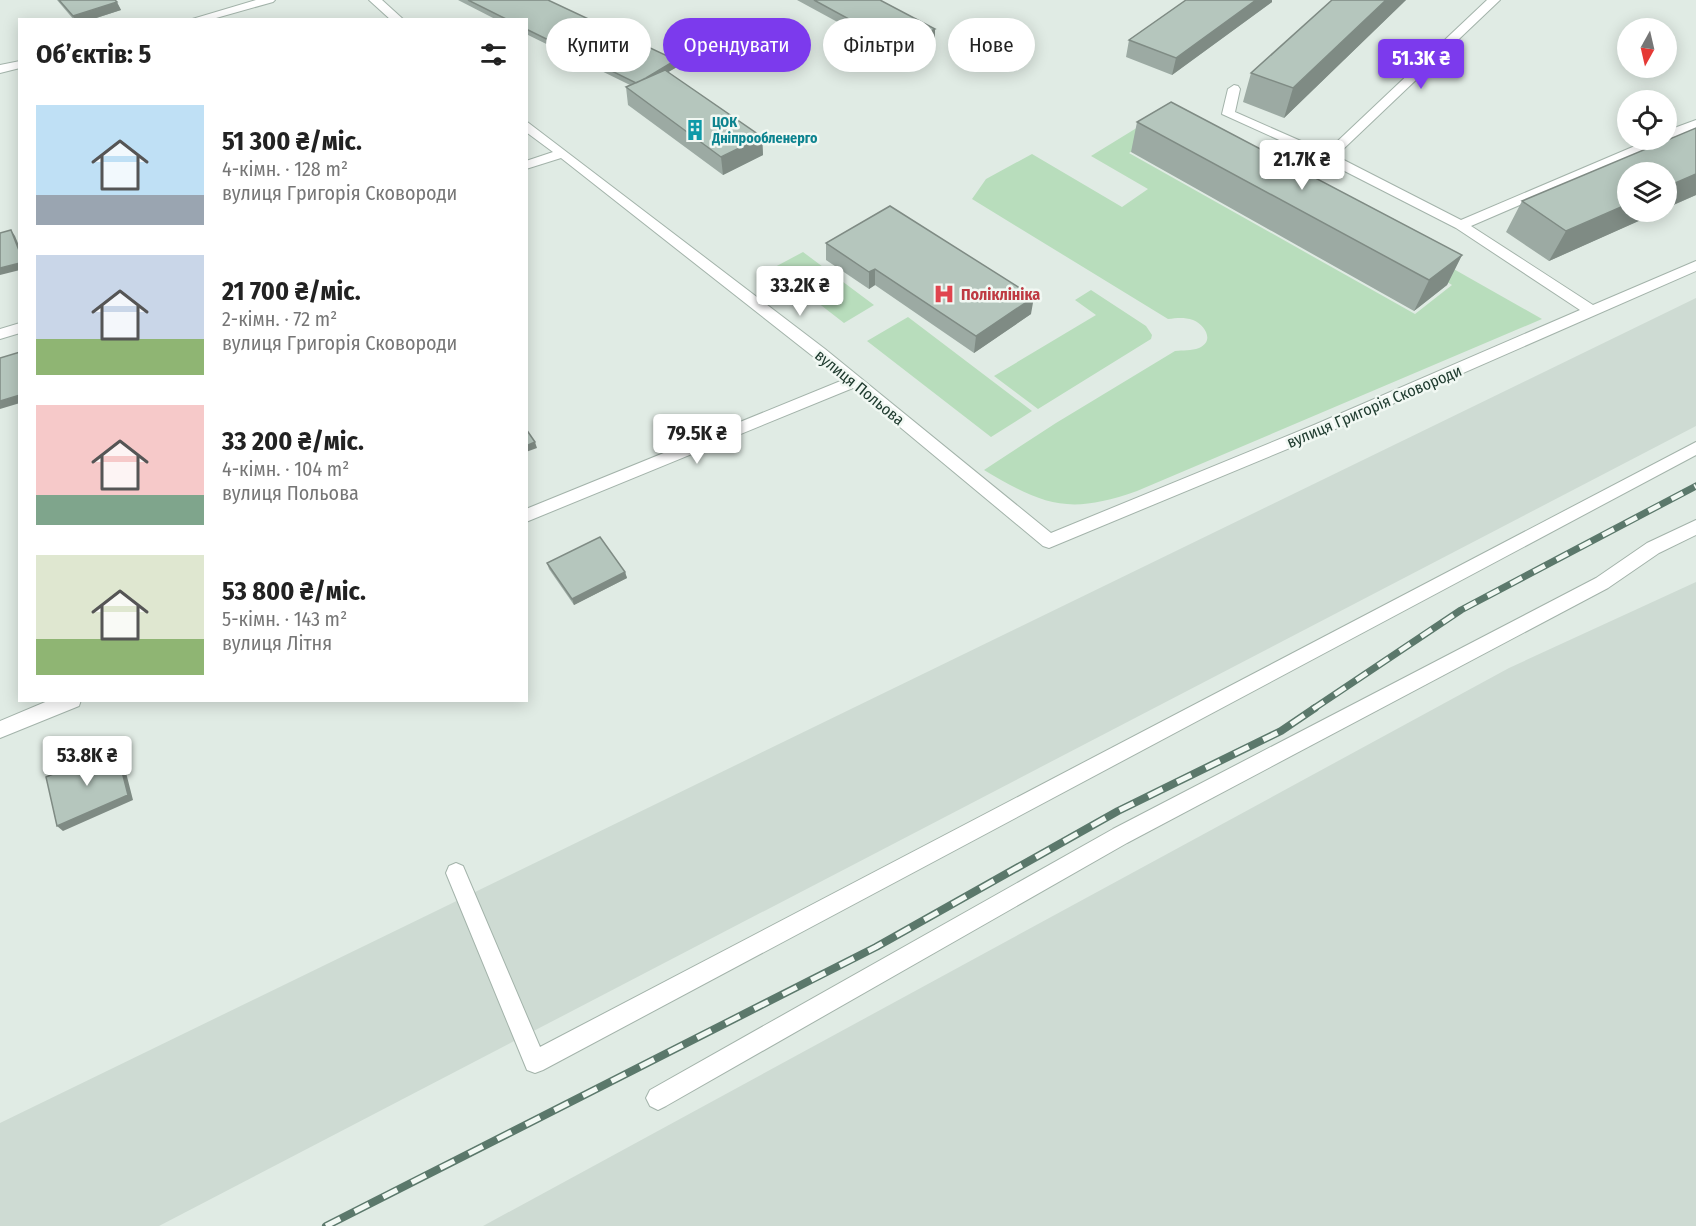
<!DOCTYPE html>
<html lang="uk">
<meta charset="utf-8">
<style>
body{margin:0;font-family:"Fira Sans Condensed",sans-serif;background:#f6f6f6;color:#222;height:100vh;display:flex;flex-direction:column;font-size:22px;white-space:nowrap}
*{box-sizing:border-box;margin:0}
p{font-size:20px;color:#767676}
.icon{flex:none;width:33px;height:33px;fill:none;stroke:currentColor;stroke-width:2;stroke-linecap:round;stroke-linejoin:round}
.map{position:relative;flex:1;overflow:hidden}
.side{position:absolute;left:18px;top:18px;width:510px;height:684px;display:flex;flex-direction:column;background:#fff;border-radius:0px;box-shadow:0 3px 15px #0003}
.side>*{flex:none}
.banner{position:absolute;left:546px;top:18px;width:570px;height:54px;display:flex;gap:12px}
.needle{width:39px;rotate:188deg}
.fabs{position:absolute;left:1617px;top:18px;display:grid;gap:12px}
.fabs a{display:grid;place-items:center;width:60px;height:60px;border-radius:50%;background:#fff;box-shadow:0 3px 15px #0003;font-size:30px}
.price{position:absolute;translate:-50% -51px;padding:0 14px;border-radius:6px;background:#fff;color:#222;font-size:20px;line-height:39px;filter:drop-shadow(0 2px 3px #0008)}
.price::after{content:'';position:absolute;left:50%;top:36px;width:18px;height:14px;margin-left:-9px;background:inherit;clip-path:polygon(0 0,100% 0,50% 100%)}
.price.current{background:#7c3aed;color:#fff}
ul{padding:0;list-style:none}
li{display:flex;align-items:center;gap:18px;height:150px;padding:0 18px}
li span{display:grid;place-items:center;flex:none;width:168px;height:120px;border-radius:0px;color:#555}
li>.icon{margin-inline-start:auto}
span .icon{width:72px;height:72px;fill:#fffc;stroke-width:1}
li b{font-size:26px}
h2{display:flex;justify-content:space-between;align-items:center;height:72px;padding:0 18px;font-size:26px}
.chip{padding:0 21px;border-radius:27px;background:#fff;box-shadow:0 3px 15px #0003;font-size:21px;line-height:54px}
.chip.current{background:#7c3aed;color:#fff}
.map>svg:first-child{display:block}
</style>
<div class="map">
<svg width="1696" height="1226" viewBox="0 0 1696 1226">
<rect width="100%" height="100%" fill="#e0ebe4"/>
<path fill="#cedbd3" d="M1696,298V426L159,1226H0V1123Z
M1696,582V1226H483L1509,668Z"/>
<path fill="#b8ddbc" d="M1161,113L1179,122L1129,153L1415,314L1452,285L1425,268L1436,259L1542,319L1137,491C1069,515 1044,506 984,470L1056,423L1175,351C1183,350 1191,351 1199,348C1215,341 1205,325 1193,320C1184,317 1177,318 1168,319L972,199L986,179L1032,154L1122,207L1148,189L1091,156Z
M803,252L874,305L844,323L773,268Z
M1091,290L1146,326L1152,335L1151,339L1038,409L994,376L1096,315L1075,300Z
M908,317L1032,411L991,437L867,341Z"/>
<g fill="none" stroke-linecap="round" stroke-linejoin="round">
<defs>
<path id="minor" d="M256,0H275L273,2L209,20H189Z
M369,0H382L404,20H391Z
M1487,0H1500L1336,156L1461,220L1649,140H1666V131L1696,120V129C1686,132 1676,138 1665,140L1664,143L1471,226L1593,305L1696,261V271L1326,433L1049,548L1043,546L853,388L526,522V509L843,380L561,158L526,169V161L553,152L526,132V121L825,349L1051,533L1314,425L1580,310L1456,228L1323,160L1222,114L1228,89L1234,85L1238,86L1240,89L1235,112L1326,152Z
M20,61V68L0,73V65Z
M20,323V333L0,339V329Z
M1696,442V455L543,1070L535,1073L527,1070L446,873L449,866L456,863L463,866L540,1047Z
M1696,520V535L1659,553L1608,588L1127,843L666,1106L658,1110L650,1106L646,1098L650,1090L1113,829L1596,578L1647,543Z
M50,700H81L79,706L0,738V721Z"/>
</defs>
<use href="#minor" stroke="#a3b3aa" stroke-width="2"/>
<use href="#minor" fill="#fff" fill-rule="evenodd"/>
<defs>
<path id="rail-far1" d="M1313,709L1461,610L1696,486"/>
<path id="rail" d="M326,1226L876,947L1118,811L1281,731L1315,708"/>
</defs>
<use href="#rail-far1" stroke="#5b786b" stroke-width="7"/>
<use href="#rail" stroke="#5b786b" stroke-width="8"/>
<use href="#rail-far1" stroke="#f1f8f3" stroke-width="4.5" stroke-dasharray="13" stroke-linecap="butt"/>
<use href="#rail" stroke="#f1f8f3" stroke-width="5" stroke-dasharray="16" stroke-linecap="butt"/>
</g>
<path fill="#9caaa3" d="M57,0H115L121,10L90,20H74Z
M458,0H548L677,67L668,72L762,137L763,155L723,175L628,105L626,87L630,85L526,34V20H497Z
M797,0H880L935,38L900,56Z
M1186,0H1272V2L1172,75L1126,57L1129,40Z
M1332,0H1406L1284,118L1243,102L1251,73Z
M1137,122L1462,255L1447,285L1414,311L1131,152Z
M1696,128V195L1549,261L1506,232L1522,201Z
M826,243L1031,314L974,353L875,285L869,289L826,260Z
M547,563L625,572L627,578L574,605L549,569Z"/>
<path fill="#7f8b84" d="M1256,0H1272V2L1172,75L1176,58Z
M1386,0H1406L1284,118L1293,88Z
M117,2L121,10L90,20H75L73,16Z
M935,29V38L900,56V47Z
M676,60L677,67L639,89L638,83Z
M762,137L763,155L723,175L721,157Z
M1696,174V195L1666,208V187Z
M1628,204V212H1659L1549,261L1566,231Z
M11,230L15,236L20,248V253Z
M1462,255L1447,285L1414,311L1429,280Z
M20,263V270L0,275V268Z
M875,269V285L869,289V272Z
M1034,297L1031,314L974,353L976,336Z
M20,395V403L0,409V401Z
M535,442L537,448L526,452V446Z
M625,572L627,578L574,605L572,599Z
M116,748L121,753L133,800L63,831L57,826Z"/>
<path fill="#b5c6bd" stroke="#7f8b84" stroke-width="1.5" d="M59,0H115L117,2L73,16Z
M468,0H548L676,60L646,78L636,83L526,29V20H508Z
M814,0H880L935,29L900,47Z
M1186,0H1256L1176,58L1129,40Z
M1332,0H1386L1293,88L1251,73Z
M665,70L762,137L721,157L626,87Z
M1171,102L1462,255L1429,280L1137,122Z
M1696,128V174L1666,187V172H1628V204L1566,231L1522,201Z
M890,206L1034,297L976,336L875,269L869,272L826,243Z
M11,230L20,253V263L0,268V233Z
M20,352V395L0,401V358Z
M526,429L535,442L526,446Z
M600,537L625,572L572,599L547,563Z
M116,748L128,795L57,826L46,777Z"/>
<defs>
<symbol id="building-bare" viewBox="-9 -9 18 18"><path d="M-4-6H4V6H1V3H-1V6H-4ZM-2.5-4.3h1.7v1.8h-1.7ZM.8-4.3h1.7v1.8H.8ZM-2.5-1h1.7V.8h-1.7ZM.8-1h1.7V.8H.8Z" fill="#0f9aa8" stroke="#f1f8f3" stroke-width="2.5" paint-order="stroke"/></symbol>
<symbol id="hospital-bare" viewBox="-9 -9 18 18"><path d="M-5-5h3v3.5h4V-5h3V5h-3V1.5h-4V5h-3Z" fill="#e0444e" stroke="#f1f8f3" stroke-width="2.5" paint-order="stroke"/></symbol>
</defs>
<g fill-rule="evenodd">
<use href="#building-bare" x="680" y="115" width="30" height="30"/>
<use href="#hospital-bare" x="929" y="279" width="30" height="30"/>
</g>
<g text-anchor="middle" stroke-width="5" stroke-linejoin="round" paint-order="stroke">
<g font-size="14" font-weight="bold" fill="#0d838f" stroke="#f1f8f3" text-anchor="start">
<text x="712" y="127">ЦОК<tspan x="712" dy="16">Дніпрообленерго</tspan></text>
</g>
<g font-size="16" font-weight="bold" fill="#be3a42" stroke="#f1f8f3" text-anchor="start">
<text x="961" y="300">Поліклініка</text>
</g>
<g font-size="16" fill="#203c30" stroke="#f1f8f3">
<text transform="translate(860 387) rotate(39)" y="6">вулиця Польова</text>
<text transform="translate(1374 406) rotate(-23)" y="6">вулиця Григорія Сковороди</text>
</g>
</g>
</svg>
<div class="fabs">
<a><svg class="needle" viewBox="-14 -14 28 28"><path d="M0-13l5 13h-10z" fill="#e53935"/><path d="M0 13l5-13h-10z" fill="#767676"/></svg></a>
<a><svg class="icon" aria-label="locate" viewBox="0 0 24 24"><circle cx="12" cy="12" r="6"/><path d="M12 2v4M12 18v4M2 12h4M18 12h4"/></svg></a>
<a><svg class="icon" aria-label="layers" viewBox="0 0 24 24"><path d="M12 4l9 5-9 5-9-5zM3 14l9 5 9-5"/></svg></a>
</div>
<b class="price current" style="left:1421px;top:90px">51.3K ₴</b>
<b class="price" style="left:1302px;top:191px">21.7K ₴</b>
<b class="price" style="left:800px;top:317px">33.2K ₴</b>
<b class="price" style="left:697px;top:465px">79.5K ₴</b>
<b class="price" style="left:87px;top:787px">53.8K ₴</b>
<div class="banner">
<a class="chip">Купити</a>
<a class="chip current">Орендувати</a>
<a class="chip">Фільтри</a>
<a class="chip">Нове</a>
</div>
<section class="side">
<h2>Об’єктів: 5<svg class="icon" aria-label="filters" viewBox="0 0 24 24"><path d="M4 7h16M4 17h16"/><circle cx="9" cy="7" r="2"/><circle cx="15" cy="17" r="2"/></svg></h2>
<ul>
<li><span style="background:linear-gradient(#bfe0f5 75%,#9aa5b1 0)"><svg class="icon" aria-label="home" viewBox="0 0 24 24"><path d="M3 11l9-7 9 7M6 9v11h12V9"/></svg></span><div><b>51 300 ₴/міс.</b><p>4-кімн. · 128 m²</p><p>вулиця Григорія Сковороди</p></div></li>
<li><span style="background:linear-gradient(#c9d6e8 70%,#8fb573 0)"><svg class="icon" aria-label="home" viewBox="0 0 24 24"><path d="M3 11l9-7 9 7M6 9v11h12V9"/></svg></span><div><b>21 700 ₴/міс.</b><p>2-кімн. · 72 m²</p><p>вулиця Григорія Сковороди</p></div></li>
<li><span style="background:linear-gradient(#f6c9c9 75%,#7fa58c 0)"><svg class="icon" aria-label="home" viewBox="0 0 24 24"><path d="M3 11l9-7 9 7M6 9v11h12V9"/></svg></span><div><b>33 200 ₴/міс.</b><p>4-кімн. · 104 m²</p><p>вулиця Польова</p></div></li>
<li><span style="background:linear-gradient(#dfe7d0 70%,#8fb573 0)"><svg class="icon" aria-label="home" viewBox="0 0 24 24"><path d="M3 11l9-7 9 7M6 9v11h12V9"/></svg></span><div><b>53 800 ₴/міс.</b><p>5-кімн. · 143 m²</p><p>вулиця Літня</p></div></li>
</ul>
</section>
</div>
